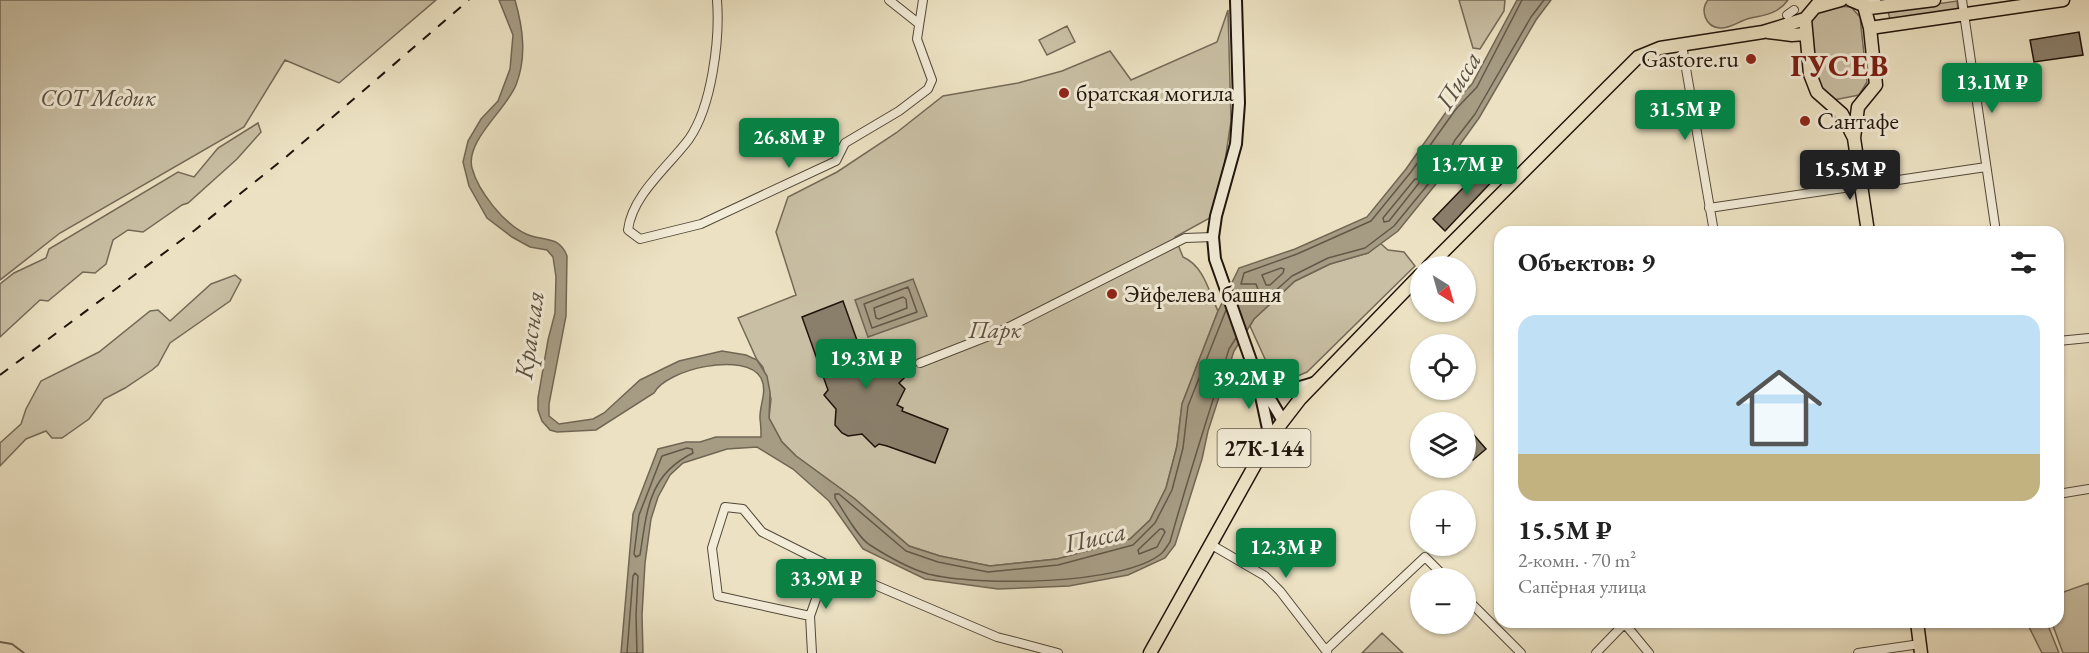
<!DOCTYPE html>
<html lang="ru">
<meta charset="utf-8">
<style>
body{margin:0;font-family:"EB Garamond",serif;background:#f2f2f2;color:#222;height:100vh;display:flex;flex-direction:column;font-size:22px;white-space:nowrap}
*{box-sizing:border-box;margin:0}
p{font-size:20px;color:#767676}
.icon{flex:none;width:33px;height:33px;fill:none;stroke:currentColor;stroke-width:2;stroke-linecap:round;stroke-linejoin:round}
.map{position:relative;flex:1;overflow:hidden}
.sheet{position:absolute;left:1494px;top:226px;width:570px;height:402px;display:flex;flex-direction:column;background:#fff;border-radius:18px;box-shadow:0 2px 4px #0004}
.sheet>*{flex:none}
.needle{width:39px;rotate:143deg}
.buttons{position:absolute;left:1410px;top:256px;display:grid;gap:12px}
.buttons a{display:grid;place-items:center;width:66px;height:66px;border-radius:50%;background:#fff;box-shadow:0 2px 4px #0004;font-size:30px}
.price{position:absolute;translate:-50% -51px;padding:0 14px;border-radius:6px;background:#0b8043;color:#fff;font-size:20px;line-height:39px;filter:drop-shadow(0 2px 3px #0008)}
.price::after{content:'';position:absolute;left:50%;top:36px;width:18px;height:14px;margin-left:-9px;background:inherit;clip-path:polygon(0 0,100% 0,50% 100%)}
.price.on{background:#222;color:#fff}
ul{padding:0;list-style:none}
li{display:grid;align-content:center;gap:12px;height:318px;padding:0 24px}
li span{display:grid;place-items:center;height:186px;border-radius:18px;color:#555}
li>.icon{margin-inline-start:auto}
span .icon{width:108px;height:108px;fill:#fffc;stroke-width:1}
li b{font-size:26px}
h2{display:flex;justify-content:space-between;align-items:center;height:72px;padding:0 24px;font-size:26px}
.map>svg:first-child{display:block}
</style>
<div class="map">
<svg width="2089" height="653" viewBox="0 0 2089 653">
<rect width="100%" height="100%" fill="#ece2c3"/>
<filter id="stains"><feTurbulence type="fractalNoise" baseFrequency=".00333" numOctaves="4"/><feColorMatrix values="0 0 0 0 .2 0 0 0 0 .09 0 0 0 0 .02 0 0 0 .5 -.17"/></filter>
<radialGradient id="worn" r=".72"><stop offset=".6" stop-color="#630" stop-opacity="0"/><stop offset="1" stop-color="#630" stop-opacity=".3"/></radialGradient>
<path fill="#c9bfa4" stroke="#746a58" stroke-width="1.5" d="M0,0H436L339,83L285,60L244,127L60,233L0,280Z
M1459,0H1505L1504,11L1480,49L1473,48Z
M1708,0H1788C1777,15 1763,15 1747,19C1738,22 1729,29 1720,28C1705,27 1700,10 1708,0Z
M1957,1L1958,10L1890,20L1888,11Z
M1838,6L1851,7L1860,17L1867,82L1859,95L1834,100L1816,86L1809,16L1815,11Z
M1228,10L1231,121L1217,214L1175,237L1183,257C1204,266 1209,292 1218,311L1182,404L1177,446L1166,488L1150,520L1130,539L1104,548L1057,559L990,566L940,556L909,546L855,499L796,456L782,442L769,418L771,399L763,367L757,360L738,318L796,295L776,232L788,197L837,172L896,133L943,96L1018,83L1062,71L1110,51L1131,80L1217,42Z
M1067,26L1075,42L1047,55L1039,40Z
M258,123L261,132L237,159L188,203L182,205L143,232L128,230L113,240L106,264L95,273L83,272L48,301L40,300L0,337V284L14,273L46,258L49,249L178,172L194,177L218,148Z
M1380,243L1388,250L1404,252L1415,266L1307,372L1293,378L1271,372L1250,326L1254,319L1295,281L1330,264L1368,253Z
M235,275L241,280L230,301L170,343L158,365L152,370L125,388L104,399L89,419L62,438H52L46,431L26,439L0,466V443L21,424L26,409L41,381L99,352L150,311L158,310L170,321L211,284Z
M2089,583V653H2063L2052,623L2058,622V594Z
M2027,623H2047L2059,653H2042Z
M1382,633L1403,653H1362Z"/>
<path fill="#a69c84" stroke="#706654" stroke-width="1.5" d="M499,0H515C523,28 527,57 516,85C506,110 465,141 472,168C478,191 504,224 526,234C544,242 559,235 567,256L566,316L549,404V416L559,424L593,419L604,413L640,380L679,361L722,351L746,355L757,360L767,376L770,392L769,418L782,442L796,456L855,499L909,546L940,556L990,566L1057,559L1130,539L1150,520L1166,488L1177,446L1182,404L1218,311L1239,268L1295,249L1367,217L1406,169L1451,105L1472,84L1517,0H1551L1536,20L1479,118L1461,143L1444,174L1398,231L1368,253L1330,264L1295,281L1254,319L1234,351L1208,431L1202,459L1175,545L1165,558L1128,575L1069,586L998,589L925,579L863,549L829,501L793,469L757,447L727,449L683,463L670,475L658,497L651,519L645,563L642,615L643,653H621L633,514L658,449L686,442H700L716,437H761C761,431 761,425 760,419C759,405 768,392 761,378C746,351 666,369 654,393L596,430L557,432L550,430L542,421L538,410V398L548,340L555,313L556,277L553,257L547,250L530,247L512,237L487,218L469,186L463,162L468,141L481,119L498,101L510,69L513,35Z
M913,279L927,316L868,337L855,300Z"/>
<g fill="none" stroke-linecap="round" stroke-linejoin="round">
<path stroke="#625848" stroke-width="1.5" d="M1522,0L1477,87L1456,109L1411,172L1371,221L1297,254L1244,273L1241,284H1256L1261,298L1265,300L1292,276L1328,258L1365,248L1394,226L1439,171L1455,140L1475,114L1531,17L1544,0
M1415,179H1419V183L1389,221L1384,222L1383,218Z
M1281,268L1284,269L1283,273L1270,285H1266L1262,275Z
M908,287L917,312L872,328L864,304Z
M903,297L906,299L907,308L879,319L876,318L874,308Z
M1226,310L1188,406L1183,448L1172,490L1155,523L1133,545L1058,565L988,572L938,562L906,551L839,494H835V498C843,510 858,538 870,545C887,556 908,568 928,574C975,586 1124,586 1162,553C1165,550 1167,546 1170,542C1188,477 1209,413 1229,349L1236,338
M687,448L692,449L693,453C648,475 647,511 640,555L636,557L634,554L639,515L662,456Z
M1160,529H1163L1165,532L1157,547L1139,554L1138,550Z
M627,653L633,576L635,573L638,576L636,615L637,653"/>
<path stroke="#706654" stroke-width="2" d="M0,642L12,644L24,653"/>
</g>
<path fill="#8a7f6b" stroke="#1f140b" stroke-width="1.5" d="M2079,32L2083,55L2034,62L2030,40Z
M1489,161L1500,173L1445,231L1433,219Z
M843,301L869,374L881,368L888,372L893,368L904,378L899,383L905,389L897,405L903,408L902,411L948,429L935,463L887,446L879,444L875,447L862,434L848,436L842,433L835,425L836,409L824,395L828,390L802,317Z
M1466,426L1486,449L1473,460L1466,452Z"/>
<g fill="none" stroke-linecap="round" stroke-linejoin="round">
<defs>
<path id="street" d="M717,0C720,39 712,106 689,139C669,166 632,195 628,230L640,239L701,224L836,161L845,143L899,111L928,89L932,80L917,39L923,0
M889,0L918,23
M1867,0L1875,7L1877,6L1876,0
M1962,0L1996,232
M1787,15L1794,10
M1682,45L1714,232
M1709,208L1986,167
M2058,341L2089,338
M920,363L999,332L1185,238L1213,237
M2058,494L2089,489
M1210,544L1265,576L1280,591L1327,652
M1466,598L1521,653
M810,616L718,596L712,548L725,507L743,509L762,532L828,565L997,637L1058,653
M1625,624L1649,653
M1326,650L1425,557L1447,579
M812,653L810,616L828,565
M1596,653L1626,622
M1858,653L1920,644"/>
<path id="secondary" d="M1236,0L1239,103L1236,144L1216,216L1213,237L1215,259L1256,375L1283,421
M1258,376C1282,393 1290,391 1316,382
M1259,387L1270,438"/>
<path id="primary" d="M1821,0L1805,19L1810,74L1817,92L1842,114L1853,136
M1851,0L1870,8L1934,0
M1864,6L1870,28L1876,85L1858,107L1854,138L1868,232
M1816,7L1841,0
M1870,28L2063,0
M1768,32L1792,35L1805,34
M1428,267L1638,57L1660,48L1763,32L1805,19
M1917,622L1921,653
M1150,653L1270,438L1300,399L1420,275"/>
</defs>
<use href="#street" stroke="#524839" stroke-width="10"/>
<use href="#secondary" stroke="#1f140b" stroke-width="14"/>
<use href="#primary" stroke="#1f140b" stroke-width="15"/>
<use href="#street" stroke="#f3ecd8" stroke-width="8"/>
<use href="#secondary" stroke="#f3ecd8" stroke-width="10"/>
<use href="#primary" stroke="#ece2c3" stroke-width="12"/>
<path stroke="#1f140b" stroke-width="2" stroke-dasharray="10 10" stroke-linecap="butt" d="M0,375L195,230L286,157L469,0"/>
</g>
<g fill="#8f2418" stroke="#f3ecd8" stroke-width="2">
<circle cx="1751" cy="59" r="6"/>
<circle cx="1064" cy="93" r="6"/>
<circle cx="1805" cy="121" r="6"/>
<circle cx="1112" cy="294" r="6"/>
</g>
<g text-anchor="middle" stroke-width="6" stroke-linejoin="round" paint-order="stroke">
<rect fill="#f3ecd8" stroke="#5f5548" stroke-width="1.5" x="1217.5" y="429" width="93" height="38" rx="4.5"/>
<g font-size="22" font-weight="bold" fill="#1f140b">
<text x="1264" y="456">27К-144</text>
</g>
<g font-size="24" fill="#1f140b" stroke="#f3ecd8" text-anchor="start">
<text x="1739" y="67" text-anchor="end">Gastore.ru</text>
<text x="1076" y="101">братская могила</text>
<text x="1817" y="129">Сантафе</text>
<text x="1124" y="302">Эйфелева башня</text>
</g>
<g font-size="24" font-style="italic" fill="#5a5041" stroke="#f3ecd8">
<text x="98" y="106">СОТ Медик</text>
<text x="995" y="338">Парк</text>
</g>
<g font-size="26" font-style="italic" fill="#5c5141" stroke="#f3ecd8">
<text transform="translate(1458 80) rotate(-58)" y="9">Писса</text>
<text transform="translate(529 335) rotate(-82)" y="9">Красная</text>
<text transform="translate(1095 537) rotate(-13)" y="9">Писса</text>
</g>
<g font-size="30" font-weight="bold" letter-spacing="1.5" fill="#7a1f14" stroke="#f3ecd8">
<text x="1840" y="76">ГУСЕВ</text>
</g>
</g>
<rect width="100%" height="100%" filter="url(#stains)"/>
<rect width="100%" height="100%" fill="url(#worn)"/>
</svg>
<div class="buttons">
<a><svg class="needle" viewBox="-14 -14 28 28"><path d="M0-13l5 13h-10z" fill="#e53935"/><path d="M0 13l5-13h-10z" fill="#767676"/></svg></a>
<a><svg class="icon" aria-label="locate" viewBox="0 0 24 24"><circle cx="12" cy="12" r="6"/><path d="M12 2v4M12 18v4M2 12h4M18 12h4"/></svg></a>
<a><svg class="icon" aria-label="layers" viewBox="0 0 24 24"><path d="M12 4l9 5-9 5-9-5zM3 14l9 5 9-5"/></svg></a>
<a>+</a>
<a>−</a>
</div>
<b class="price" style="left:1992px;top:114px">13.1M ₽</b>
<b class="price" style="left:1685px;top:141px">31.5M ₽</b>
<b class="price" style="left:789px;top:169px">26.8M ₽</b>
<b class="price" style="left:1467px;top:196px">13.7M ₽</b>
<b class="price on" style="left:1850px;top:201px">15.5M ₽</b>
<b class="price" style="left:866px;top:390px">19.3M ₽</b>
<b class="price" style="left:1249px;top:410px">39.2M ₽</b>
<b class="price" style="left:1286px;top:579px">12.3M ₽</b>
<b class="price" style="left:826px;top:610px">33.9M ₽</b>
<section class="sheet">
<h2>Объектов: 9<svg class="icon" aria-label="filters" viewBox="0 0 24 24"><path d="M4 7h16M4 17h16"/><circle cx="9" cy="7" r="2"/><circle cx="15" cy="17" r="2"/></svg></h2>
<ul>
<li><span style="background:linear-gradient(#bfe0f5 75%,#c2b280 0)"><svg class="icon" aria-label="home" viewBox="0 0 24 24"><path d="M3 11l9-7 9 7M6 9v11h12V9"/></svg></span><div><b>15.5M ₽</b><p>2-комн. · 70 m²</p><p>Сапёрная улица</p></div></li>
</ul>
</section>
</div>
